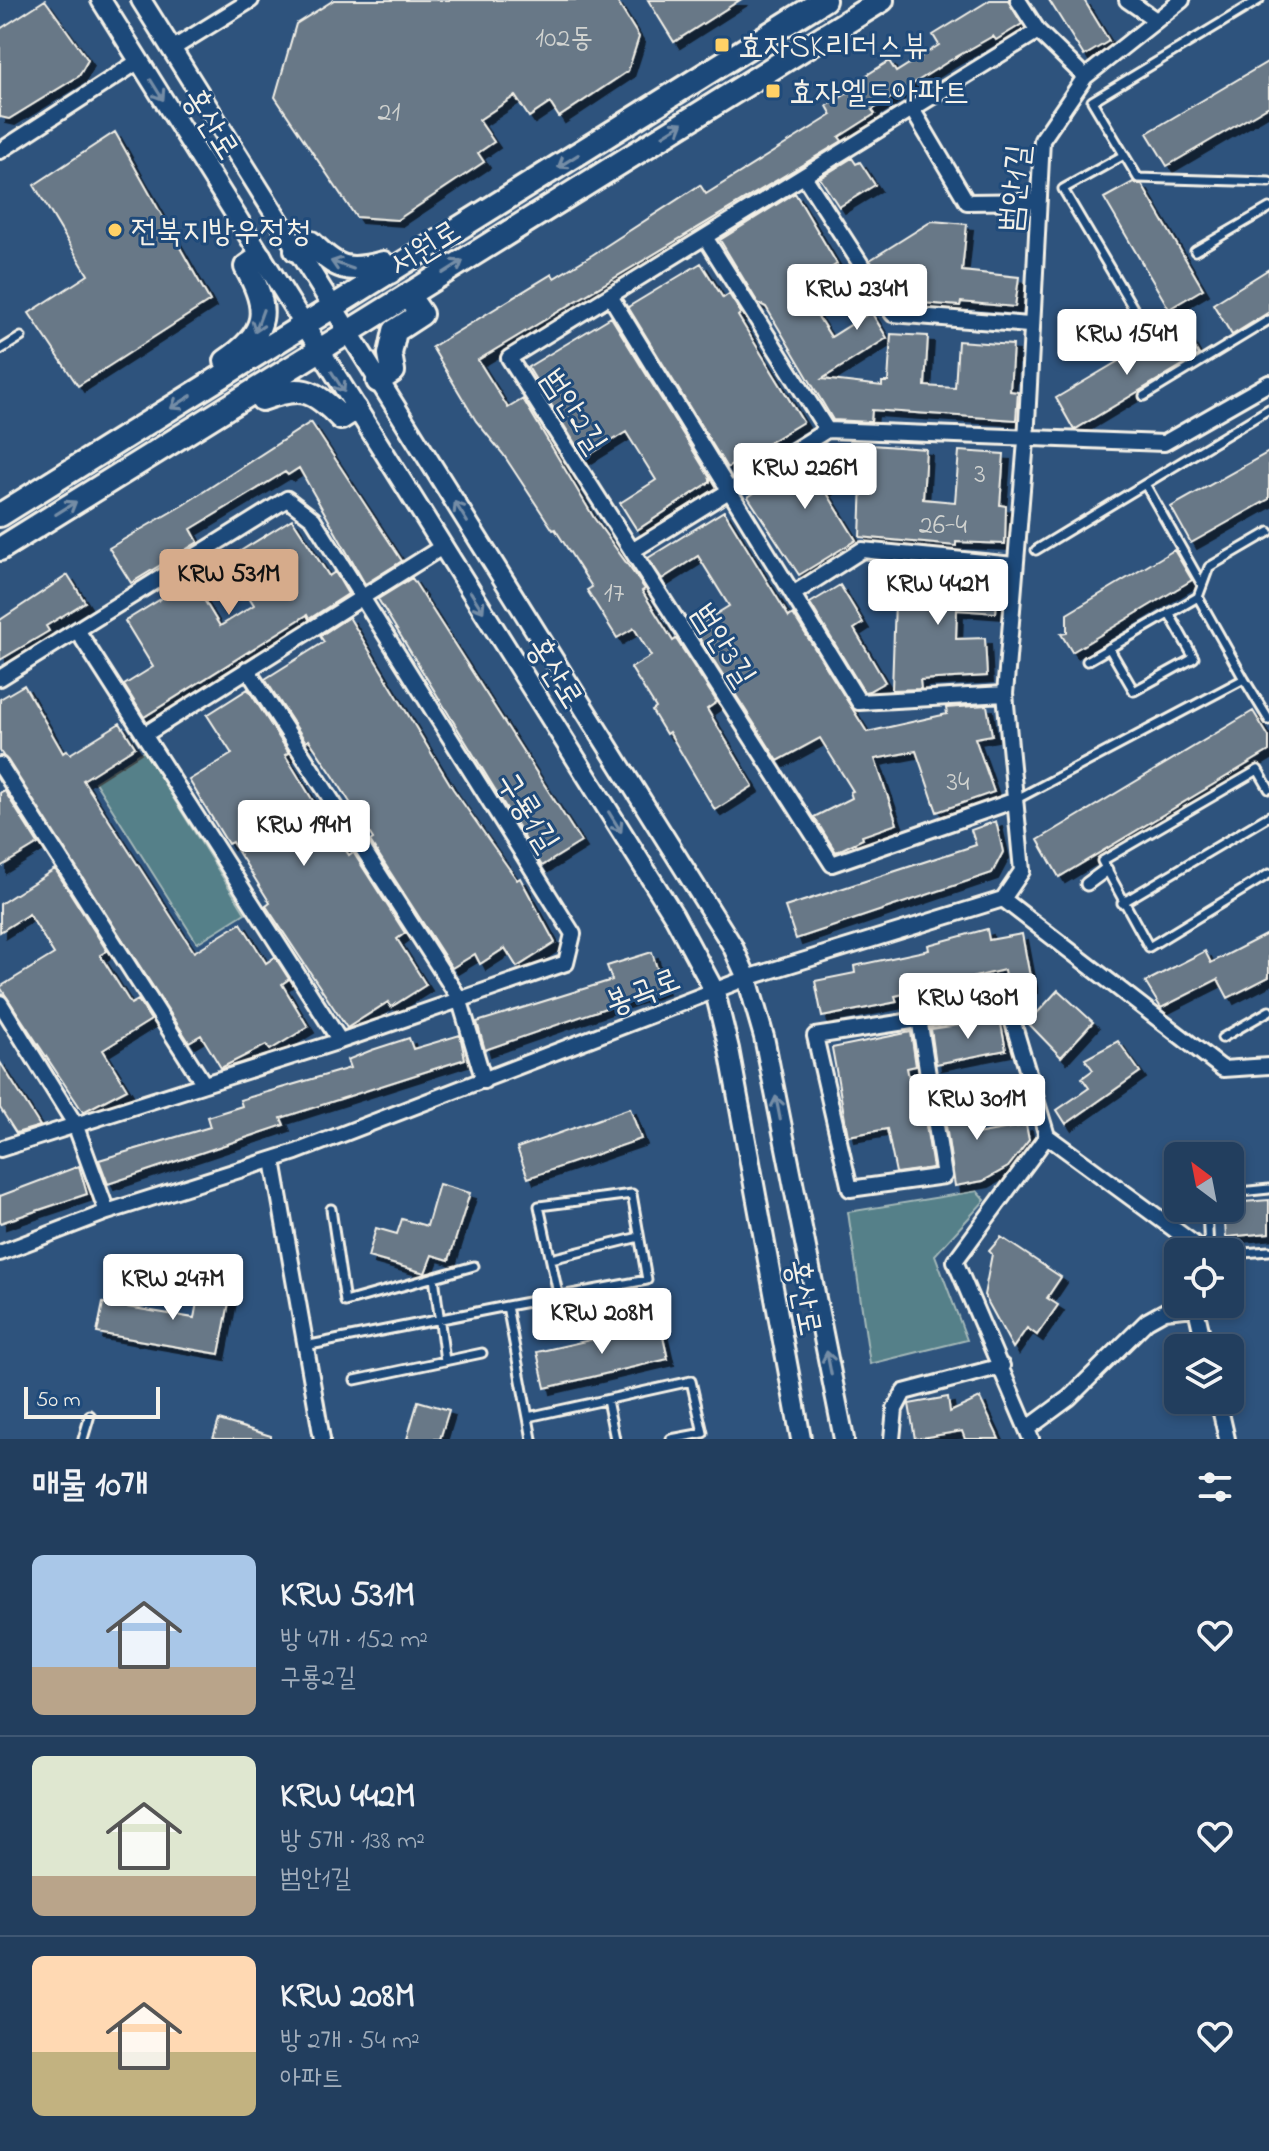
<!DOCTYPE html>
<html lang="ko">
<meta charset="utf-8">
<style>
body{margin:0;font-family:"Indie Flower","Poor Story",sans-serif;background:#2e4967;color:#f1f3f6;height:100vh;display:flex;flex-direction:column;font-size:30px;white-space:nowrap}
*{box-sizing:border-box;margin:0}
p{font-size:26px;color:#a2aebc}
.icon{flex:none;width:44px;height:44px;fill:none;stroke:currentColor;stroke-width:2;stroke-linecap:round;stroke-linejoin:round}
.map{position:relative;height:1439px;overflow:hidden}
.details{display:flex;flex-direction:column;background:#223e5e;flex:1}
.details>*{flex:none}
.needle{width:52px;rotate:328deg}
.fabs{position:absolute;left:1164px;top:1142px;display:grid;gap:16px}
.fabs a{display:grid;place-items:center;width:80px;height:80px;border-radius:12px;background:#223e5e;box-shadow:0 4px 12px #0003,0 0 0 2px #3f5773;font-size:40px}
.scale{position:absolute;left:24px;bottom:20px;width:136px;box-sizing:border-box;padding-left:8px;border:4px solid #f4f1e8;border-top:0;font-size:22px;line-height:28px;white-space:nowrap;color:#f4f1e8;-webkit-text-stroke:6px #1f4a7a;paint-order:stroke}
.price{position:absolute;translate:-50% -68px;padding:0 18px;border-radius:8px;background:#fff;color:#222;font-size:26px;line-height:52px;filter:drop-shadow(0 2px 4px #0008)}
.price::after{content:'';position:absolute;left:50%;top:48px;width:24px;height:18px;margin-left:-12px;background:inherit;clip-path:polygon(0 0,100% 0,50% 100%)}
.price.active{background:#d6ab8b;color:#111}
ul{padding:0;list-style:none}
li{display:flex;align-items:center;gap:24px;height:200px;padding:0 32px}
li+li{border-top:2px solid #3f5773}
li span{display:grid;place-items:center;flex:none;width:224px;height:160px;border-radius:12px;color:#555}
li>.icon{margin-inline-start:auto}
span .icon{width:96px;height:96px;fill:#fffc;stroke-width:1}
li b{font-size:34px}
h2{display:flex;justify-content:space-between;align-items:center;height:96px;padding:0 32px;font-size:34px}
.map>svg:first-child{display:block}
</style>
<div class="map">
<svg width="1269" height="1439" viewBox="0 0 1269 1439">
<defs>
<filter id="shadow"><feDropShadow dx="6" dy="6" stdDeviation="0" flood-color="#0009"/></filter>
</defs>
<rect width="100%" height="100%" fill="#2e537d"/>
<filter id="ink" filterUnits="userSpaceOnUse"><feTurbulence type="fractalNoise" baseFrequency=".0125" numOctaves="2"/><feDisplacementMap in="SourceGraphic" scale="16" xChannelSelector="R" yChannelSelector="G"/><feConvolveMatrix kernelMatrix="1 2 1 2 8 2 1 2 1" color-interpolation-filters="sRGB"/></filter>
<g filter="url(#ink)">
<path fill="#548089" stroke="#a4b8b8" stroke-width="2" d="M144,751L245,913L197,943L95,782Z
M977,1191L985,1200L935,1255L967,1340L870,1364L848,1212Z"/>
<path fill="#687887" stroke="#f4f1e8" stroke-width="2" filter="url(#shadow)" d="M45,0L88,60L79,76L9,119L0,117V29Z
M334,0H616L639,37L628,71L559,117L550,103L529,117L515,96L479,120L494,142L478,153L484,162L397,220L356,217L275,97L296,24Z
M648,0H740L674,42Z
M990,0H1008L1022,24L996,40L993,36L949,61L872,110L875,114L839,137L842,141L478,360L508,408L523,399L594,518L645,589L642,591L673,641L676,639L717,702L707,709L753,786L715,810L669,732L666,734L652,711L656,708L631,668L651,656L634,628L617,638L587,590L592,587L555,529L553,530L503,454L476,421L432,347L552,274L554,278L592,255L700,185L706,194L832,115L827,106L862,84L859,80L889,61L896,72L939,45L933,35Z
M1049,0H1084L1109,41L1084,56Z
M1269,61V106L1167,166L1147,133Z
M115,132L210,301L78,386L29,313L88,275L34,185Z
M852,158L856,164L860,162L875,185L839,207L820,178Z
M1133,182L1142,185L1203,289L1169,309L1104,198Z
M795,193L837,264L800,288L831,337L871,312L887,338L822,379L882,386V382H888L891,334L928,336L925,386L955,388L958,341L1013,345L1010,391L1018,392L1016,420L872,410L871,422L833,420L766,307L758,303L720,240Z
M932,221L967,224L962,271L1019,277L1015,307L961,302L960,306L922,303L925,276L893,296L870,260Z
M701,263L723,298L729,294L741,313L738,316L803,422L727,468L628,307Z
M1269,269V312L1232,335L1213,304Z
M611,317L710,478V482L637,530L620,503L656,480L626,432L584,458L528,367Z
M1181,324L1199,355L1074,430L1056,398Z
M311,422L402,561L365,584L299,468L288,475L285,472L191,529L198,542L131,583L109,548L183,505Z
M826,444L847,475L825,490L856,540L799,575L748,497Z
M857,444L926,449L923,499L955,502L959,451L1004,454L1000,505L1006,506L1005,544L956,542V546L860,537L862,480H853Z
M1269,452V499L1191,543L1171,507Z
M724,511L789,617L793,614L867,732L947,714L946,708L987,705L992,735L975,738L994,792L937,812L916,751L875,759L897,824L862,836L863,839L836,852L814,817L852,798L850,792L853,791L820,738L778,761L693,628L729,606L698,556L662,579L648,558Z
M292,519L329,576L335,572L348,594L309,619L307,615L144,717L124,685L153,667L125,621L192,580L220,626L254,605L226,560Z
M1174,550L1192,580L1072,652L1061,634L1067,633V614Z
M896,571L999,576L996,613L957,610L956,639L985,638L987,676L920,680L921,689L892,690Z
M68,575L85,602L46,626L49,631L0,660V620Z
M412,578L581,842L542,866L378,599Z
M840,585L863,623L854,629L885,682L869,691L864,692L810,603Z
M349,617L453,789L517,880L520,878L555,943L517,967L505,948L480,964L475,954L452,968L370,841L373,839L334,777L309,740L306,742L265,679L324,642L320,636Z
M24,685L63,753L67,750L70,754L120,723L135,747L83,780L194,952L241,923L266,963L275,957L289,979L282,984L308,1027L270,1050L266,1045L221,1068L201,1035L189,1042L0,751V699Z
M248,689L289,753L285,755L318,809L349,855L353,852L405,933L397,939L426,985L391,1007L388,1002L347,1028L266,906L270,903L232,842L228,844L189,780L232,754L207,715Z
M1253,711L1269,737V751L1059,877L1038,840Z
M4,790L38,844L0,867V793Z
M996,821L1003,852L992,873L796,939L785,907L976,845L971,830Z
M55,869L107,951L100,955L131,1004L138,1000L151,1020L103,1050L127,1089L83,1112L0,987L54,954L29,914L0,932V904Z
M987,929L989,940L1022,934L1032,987L1008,992L1004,970L895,996L897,1002L822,1017L815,981L855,973L854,966L929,950L928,945Z
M1269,933V977L1228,998L1218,979L1161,1008L1145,982L1205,951L1211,963Z
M652,952L663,988L485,1050L477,1022L612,980L607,966Z
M1058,990L1093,1022L1061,1057L1028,1023Z
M1000,1019L1006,1050L936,1064L931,1029Z
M911,1032L916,1066L907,1068L913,1097L921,1096L933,1168L896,1173L887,1129L848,1136L832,1048Z
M460,1035L465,1059L281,1118L284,1125L108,1184L99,1160L210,1127L207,1117L242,1106L240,1100L350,1068L347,1060L372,1050L409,1038L413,1049Z
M1118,1041L1140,1072L1066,1124L1057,1110L1089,1088L1082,1078L1093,1070L1085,1059Z
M0,1062L40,1126L16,1133L0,1108Z
M967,1087L976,1134L1026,1125L1029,1140L1008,1167L983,1181L955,1186L941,1092Z
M630,1108L641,1139L528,1178L517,1148Z
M79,1166L87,1194L0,1223V1196Z
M439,1184L470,1193L449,1260L432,1255L425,1273L368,1257L376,1228L397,1234L402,1219L427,1226Z
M1269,1200V1233L1226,1237L1224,1208H1230V1203Z
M1001,1237L1061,1277L1047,1298L1058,1305L1037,1335L1027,1328L1013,1348L984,1295L992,1254L989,1251Z
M201,1282L232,1287L219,1354L97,1333L103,1303L194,1318Z
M660,1324L668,1359L545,1388L537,1352Z
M948,1397L950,1412L980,1398L999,1439H965L962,1431L915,1439L909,1404Z
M418,1401L449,1410L440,1439H407Z
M219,1420L271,1436V1439H213Z"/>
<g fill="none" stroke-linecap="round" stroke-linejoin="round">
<defs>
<path id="service" d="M1259,0L1092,101L1138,178L1269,182
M1195,251L1269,208
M1087,349L1139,318L1063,189L1124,155
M0,350L21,337
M1144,396L1269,320
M1145,484L1202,585
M1036,550L1269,409
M1109,648L1134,691L1194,658L1169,613
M1087,661L1198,597
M1244,679L1269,720
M1269,789L1258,770L1102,861L1149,947L1269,874
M1015,800L1244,679L1198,597L1209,567L1269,532
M1122,903L1269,816
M1222,1038L1269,1011
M1230,1193L1269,1189
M1207,1208L1209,1252
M331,1209L345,1302L474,1266
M1230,1254L1269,1251
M551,1259L639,1237
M434,1277L445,1361
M507,1306L647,1280L632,1194L539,1206L559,1298
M305,1346L507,1306L532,1439
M355,1380L482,1353
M607,1400L615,1439
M528,1417L691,1381L703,1433L671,1439
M83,1439L90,1415"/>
<path id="pedestrian" d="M1087,884L1106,870"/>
<path id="minor" d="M1018,0L1038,31L1085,77
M1127,0L1156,20
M172,49L251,0
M912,109L967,202L1038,201
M0,151L139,61
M804,176L893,314L1029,325
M705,237L827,430
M610,296L859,702L1005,694
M632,551L827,430L1164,443L1269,383
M793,594L862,550L1014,565
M77,630L340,1041
M247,669L459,998L484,1081
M0,678L287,499L313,519L573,934L566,963L340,1041L0,1149
M144,735L442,547
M0,765L204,1084
M1013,801L832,864L509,358L1038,31
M1003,899L1022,871L1005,694L1026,441L1042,140L1085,77L1182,0
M0,1003L75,1124L107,1212
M919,1018L944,1176L850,1189L815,1036L1008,1006L1047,1136L1193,1243V1252
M273,1160L322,1439
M0,1253L107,1212L296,1152L747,978L1003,899L1223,1069L1269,1066
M1195,1304L1205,1348
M1218,1400L1227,1439
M1027,1429L1069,1398L1147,1321L1165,1311L1195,1308
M892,1439L895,1409L904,1392L1002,1366
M1031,1439L955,1261L1047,1136"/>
<path id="tertiary" d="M101,0L673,914L715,992L729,1049L801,1439
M141,0L732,945L747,978L764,1037L844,1439"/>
<path id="secondary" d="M296,250L311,243C337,269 347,273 383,263L390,272
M226,361C269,332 270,309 246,267L260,257
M378,381L393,371L390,354L395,331L421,314L408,295
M259,394L262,399C301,385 312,388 341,418L355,409
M0,515L824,0
M0,549L882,0"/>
</defs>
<use href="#service" stroke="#f4f1e8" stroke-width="13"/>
<use href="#pedestrian" stroke="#f4f1e8" stroke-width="17"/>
<use href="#minor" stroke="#f4f1e8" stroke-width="20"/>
<use href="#tertiary" stroke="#f4f1e8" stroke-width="24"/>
<use href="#secondary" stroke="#f4f1e8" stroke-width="28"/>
<use href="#service" stroke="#1f4a7a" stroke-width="7"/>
<use href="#pedestrian" stroke="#1f4a7a" stroke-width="11"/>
<use href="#minor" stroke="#1f4a7a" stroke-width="14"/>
<use href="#tertiary" stroke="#1f4a7a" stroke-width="18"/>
<use href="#secondary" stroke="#1f4a7a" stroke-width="22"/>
</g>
<defs><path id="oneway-shaft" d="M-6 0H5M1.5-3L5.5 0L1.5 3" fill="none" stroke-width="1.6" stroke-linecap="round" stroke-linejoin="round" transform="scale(2)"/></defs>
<g stroke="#748da6">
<use href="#oneway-shaft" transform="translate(157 90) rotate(58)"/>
<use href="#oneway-shaft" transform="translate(673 129) rotate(-32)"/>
<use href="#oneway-shaft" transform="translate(568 161) rotate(148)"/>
<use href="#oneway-shaft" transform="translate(342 265) rotate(-161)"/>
<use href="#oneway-shaft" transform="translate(453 267) rotate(-32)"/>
<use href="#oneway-shaft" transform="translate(259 321) rotate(110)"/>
<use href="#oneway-shaft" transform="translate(338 382) rotate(58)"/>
<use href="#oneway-shaft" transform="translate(181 402) rotate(148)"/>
<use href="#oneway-shaft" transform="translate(66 508) rotate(-32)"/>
<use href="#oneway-shaft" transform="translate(461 512) rotate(-122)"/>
<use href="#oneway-shaft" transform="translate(477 602) rotate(58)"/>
<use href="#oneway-shaft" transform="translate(615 822) rotate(58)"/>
<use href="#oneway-shaft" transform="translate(778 1108) rotate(-101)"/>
<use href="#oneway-shaft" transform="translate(829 1363) rotate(-101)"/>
</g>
</g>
<g fill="#ffd166" stroke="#1f4a7a" stroke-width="3">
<rect x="714" y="37" width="16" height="16" rx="4"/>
<rect x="765" y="83" width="16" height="16" rx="4"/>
<circle cx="115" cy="230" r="8"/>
</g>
<g text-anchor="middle" stroke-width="6" stroke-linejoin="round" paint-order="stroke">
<g font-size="28" fill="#d1d3d0">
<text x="564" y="46">102동</text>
<text x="389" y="120">21</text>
<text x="980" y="482">3</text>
<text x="943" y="533">26-4</text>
<text x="614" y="601">17</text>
<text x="958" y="790">34</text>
</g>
<g font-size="32" fill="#f4f1e8" stroke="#1f4a7a" text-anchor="start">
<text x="738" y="56">효자SK리더스뷰</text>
<text x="789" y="102">효자엘드아파트</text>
<text x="131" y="241">전북지방우정청</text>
</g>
<g font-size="32" fill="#f4f1e8" stroke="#1f4a7a">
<text transform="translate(212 123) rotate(58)" y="11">홍산로</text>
<text transform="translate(1013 188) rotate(-84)" y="11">범안1길</text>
<text transform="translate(424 247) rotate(-32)" y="11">서원로</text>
<text transform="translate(575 410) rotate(57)" y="11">범안2길</text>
<text transform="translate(725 644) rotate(58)" y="11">범안3길</text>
<text transform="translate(556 672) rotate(58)" y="11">홍산로</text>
<text transform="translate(529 811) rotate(58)" y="11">구룡1길</text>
<text transform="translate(642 990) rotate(-21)" y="11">봉곡로</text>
<text transform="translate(805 1297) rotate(79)" y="11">홍산로</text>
</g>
</g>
</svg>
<div class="fabs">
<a><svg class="needle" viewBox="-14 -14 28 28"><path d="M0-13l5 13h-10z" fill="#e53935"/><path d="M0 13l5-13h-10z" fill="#a2aebc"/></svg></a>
<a><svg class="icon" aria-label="locate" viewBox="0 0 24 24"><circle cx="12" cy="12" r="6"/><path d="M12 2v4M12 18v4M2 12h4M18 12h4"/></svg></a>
<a><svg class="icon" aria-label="layers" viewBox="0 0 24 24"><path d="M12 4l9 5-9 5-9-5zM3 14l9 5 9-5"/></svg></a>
</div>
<div class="scale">50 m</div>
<b class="price" style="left:857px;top:332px">KRW 234M</b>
<b class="price" style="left:1127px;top:377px">KRW 154M</b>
<b class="price" style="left:805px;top:511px">KRW 226M</b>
<b class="price active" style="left:229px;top:617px">KRW 531M</b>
<b class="price" style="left:938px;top:627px">KRW 442M</b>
<b class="price" style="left:304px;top:868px">KRW 194M</b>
<b class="price" style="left:968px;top:1041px">KRW 430M</b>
<b class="price" style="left:977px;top:1142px">KRW 301M</b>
<b class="price" style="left:173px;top:1322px">KRW 247M</b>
<b class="price" style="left:602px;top:1356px">KRW 208M</b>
</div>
<section class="details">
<h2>매물 10개<svg class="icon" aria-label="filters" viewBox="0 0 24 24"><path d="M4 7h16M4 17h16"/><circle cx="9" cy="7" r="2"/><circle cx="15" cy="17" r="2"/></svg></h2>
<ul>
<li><span style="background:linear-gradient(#a9c7e8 70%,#b9a48a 0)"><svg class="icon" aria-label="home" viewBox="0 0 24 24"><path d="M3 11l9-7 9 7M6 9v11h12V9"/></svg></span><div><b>KRW 531M</b><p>방 4개 · 152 m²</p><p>구룡2길</p></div><svg class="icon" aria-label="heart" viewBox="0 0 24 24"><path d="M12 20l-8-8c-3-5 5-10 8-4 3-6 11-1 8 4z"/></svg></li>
<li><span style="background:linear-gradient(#dfe7d0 75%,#b9a48a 0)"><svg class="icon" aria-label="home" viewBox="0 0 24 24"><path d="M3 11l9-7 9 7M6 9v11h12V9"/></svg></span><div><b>KRW 442M</b><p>방 5개 · 138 m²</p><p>범안1길</p></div><svg class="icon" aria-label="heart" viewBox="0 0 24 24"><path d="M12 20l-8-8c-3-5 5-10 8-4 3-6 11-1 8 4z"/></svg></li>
<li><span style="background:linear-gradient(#ffd9b3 60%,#c2b280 0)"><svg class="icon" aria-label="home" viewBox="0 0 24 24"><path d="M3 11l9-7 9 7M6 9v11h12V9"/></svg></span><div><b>KRW 208M</b><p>방 2개 · 54 m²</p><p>아파트</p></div><svg class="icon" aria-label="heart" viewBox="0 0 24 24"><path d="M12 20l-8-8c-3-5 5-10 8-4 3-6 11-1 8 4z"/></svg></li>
</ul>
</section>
